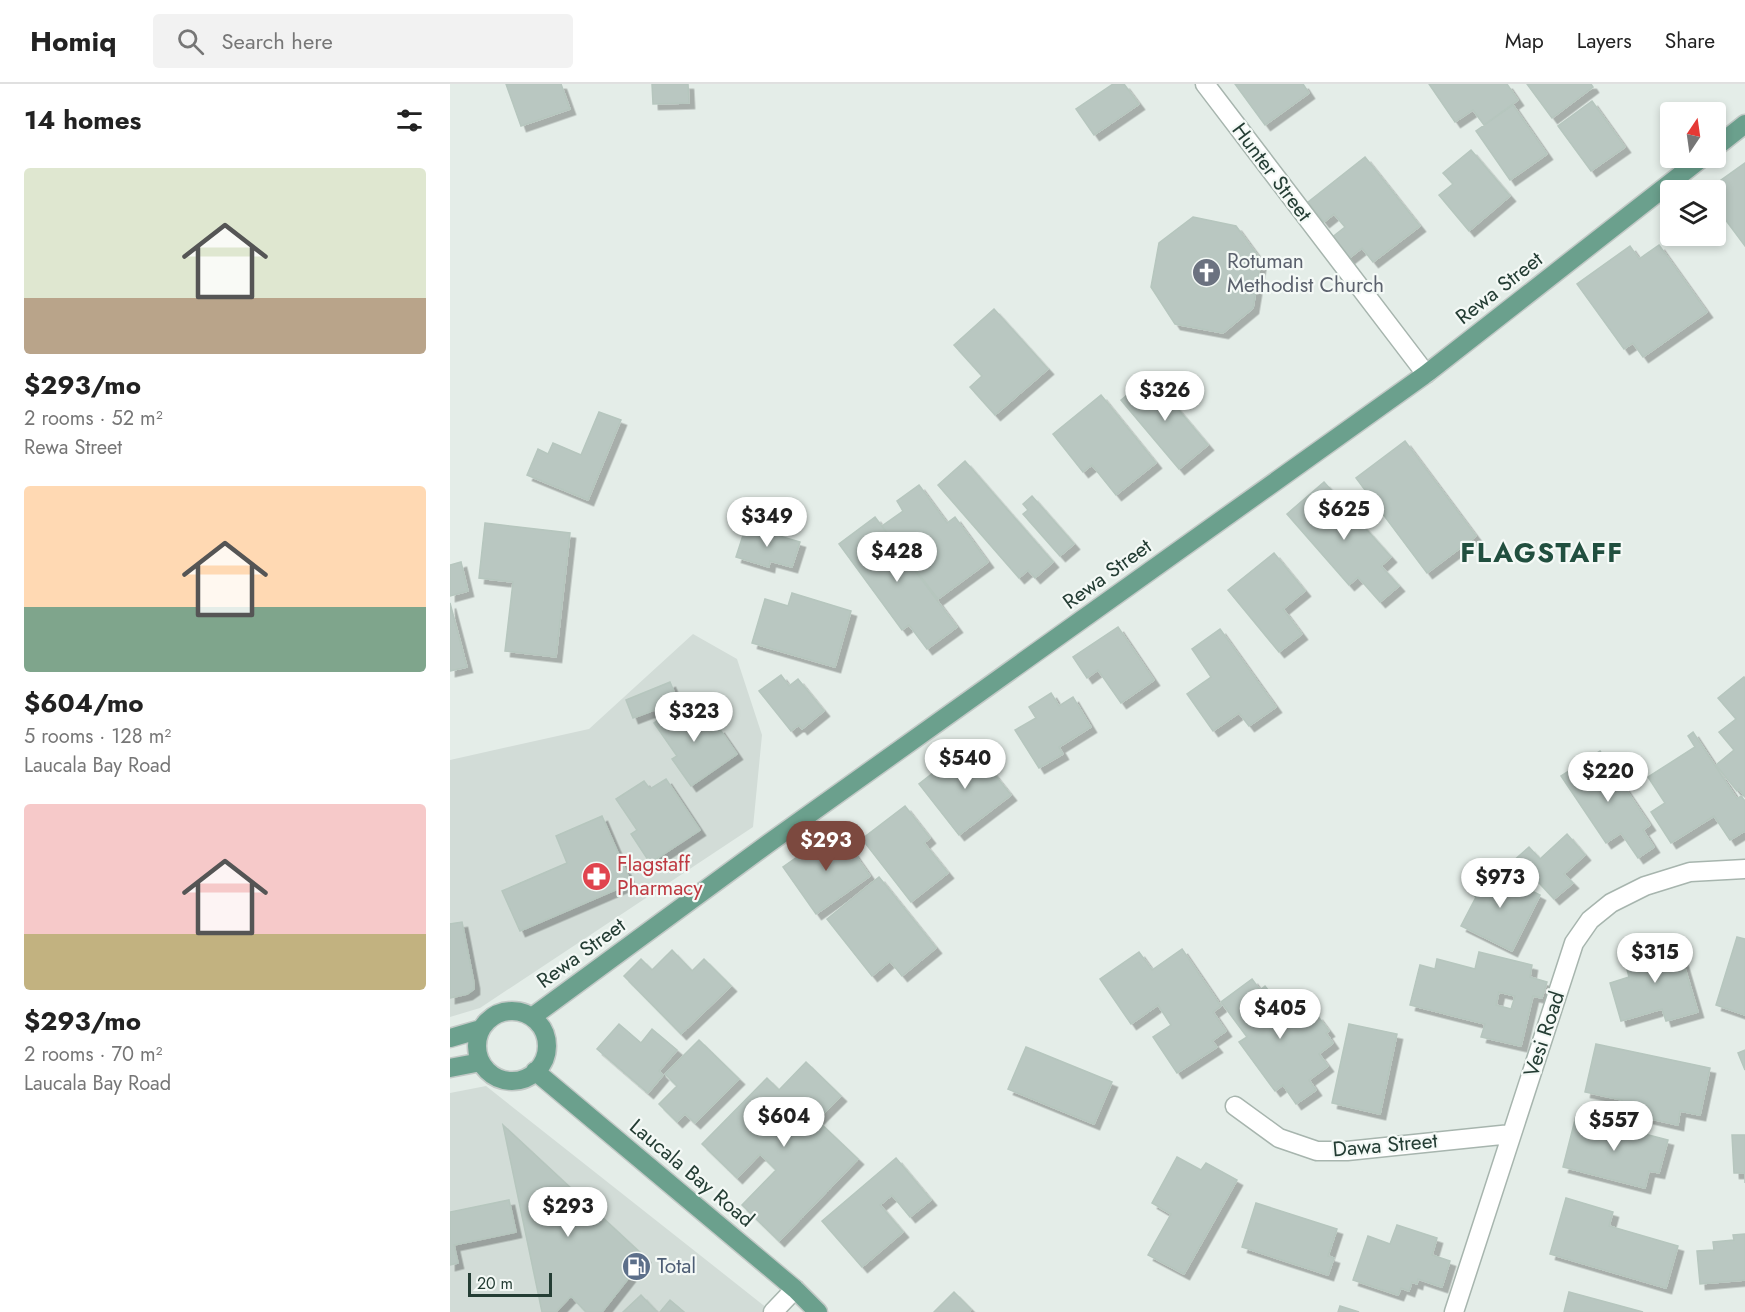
<!DOCTYPE html>
<meta charset="utf-8">
<style>
body{margin:0;font-family:Jost,sans-serif;background:#f2f2f2;color:#222;height:100vh;display:flex;flex-direction:column;font-size:22px;white-space:nowrap}
*{box-sizing:border-box;margin:0}
p{font-size:20px;color:#767676}
.icon{flex:none;width:33px;height:33px;fill:none;stroke:currentColor;stroke-width:2;stroke-linecap:round;stroke-linejoin:round}
.map{position:relative;flex:1;overflow:hidden}
.drawer{display:flex;flex-direction:column;background:#fff;width:450px}
.drawer>*{flex:none}
.needle{width:39px;rotate:13deg}
.tools{position:absolute;left:1210px;top:18px;display:grid;gap:12px}
.tools a{display:grid;place-items:center;width:66px;height:66px;border-radius:6px;background:#fff;box-shadow:0 3px 9px #0003;font-size:30px}
.scale{position:absolute;left:18px;bottom:15px;width:84px;box-sizing:border-box;padding-left:6px;border:3px solid #243d34;border-top:0;font-size:16px;line-height:21px;white-space:nowrap;color:#243d34;-webkit-text-stroke:4px #f4f9f6;paint-order:stroke}
.price{position:absolute;translate:-50% -51px;padding:0 14px;border-radius:21px;background:#fff;color:#222;font-size:20px;line-height:39px;filter:drop-shadow(0 2px 3px #0008)}
.price::after{content:'';position:absolute;left:50%;top:36px;width:18px;height:14px;margin-left:-9px;background:inherit;clip-path:polygon(0 0,100% 0,50% 100%)}
.price.current{background:#7c493f;color:#fff}
ul{padding:0;list-style:none}
li{display:grid;align-content:center;gap:12px;height:318px;padding:0 24px}
li span{display:grid;place-items:center;height:186px;border-radius:6px;color:#555}
li>.icon{margin-inline-start:auto}
span .icon{width:108px;height:108px;fill:#fffc;stroke-width:1}
li b{font-size:26px}
h2{display:flex;justify-content:space-between;align-items:center;height:72px;padding:0 24px;font-size:26px}
header{display:flex;align-items:center;gap:36px;box-sizing:border-box;height:84px;padding:0 30px;background:#fff;border-bottom:2px solid #e0e0e0}
header strong{font-size:28px}
nav{display:flex;gap:33px;margin-inline-start:auto;font-size:21px}
.search{width:420px;height:54px;background:#f2f2f2;display:flex;align-items:center;gap:15px;box-sizing:border-box;padding:0 21px;border-radius:6px;color:#767676;font-size:22px}
main{display:flex;flex:1;min-height:0}
.map>svg:first-child{display:block}
</style>
<header>
<strong>Homiq</strong>
<div class="search"><svg class="icon" aria-label="search" viewBox="0 0 24 24"><circle cx="10" cy="10" r="6"/><path d="M15 15l6 6"/></svg>Search here</div>
<nav><a>Map</a><a>Layers</a><a>Share</a></nav>
</header>
<main>
<section class="drawer">
<h2>14 homes<svg class="icon" aria-label="filters" viewBox="0 0 24 24"><path d="M4 7h16M4 17h16"/><circle cx="9" cy="7" r="2"/><circle cx="15" cy="17" r="2"/></svg></h2>
<ul>
<li><span style="background:linear-gradient(#dfe7d0 70%,#b9a48a 0)"><svg class="icon" aria-label="home" viewBox="0 0 24 24"><path d="M3 11l9-7 9 7M6 9v11h12V9"/></svg></span><div><b>$293/mo</b><p>2 rooms · 52 m²</p><p>Rewa Street</p></div></li>
<li><span style="background:linear-gradient(#ffd9b3 65%,#7fa58c 0)"><svg class="icon" aria-label="home" viewBox="0 0 24 24"><path d="M3 11l9-7 9 7M6 9v11h12V9"/></svg></span><div><b>$604/mo</b><p>5 rooms · 128 m²</p><p>Laucala Bay Road</p></div></li>
<li><span style="background:linear-gradient(#f6c9c9 70%,#c2b280 0)"><svg class="icon" aria-label="home" viewBox="0 0 24 24"><path d="M3 11l9-7 9 7M6 9v11h12V9"/></svg></span><div><b>$293/mo</b><p>2 rooms · 70 m²</p><p>Laucala Bay Road</p></div></li>
</ul>
</section>
<div class="map">
<svg width="1295" height="1228" viewBox="0 0 1295 1228">
<defs>
<filter id="shadow"><feDropShadow dx="5.5" dy="5.5" stdDeviation="0" flood-color="#0004"/></filter>
</defs>
<rect width="100%" height="100%" fill="#e4ede8"/>
<path fill="#d2dcd7" d="M243,550L287,575L312,651L303,743L30,924L0,933V676L139,645Z
M36,1002L322,1228H0V1009Z"/>
<path fill="#b9c7c1" stroke="#b6c6be" stroke-width="1.5" fill-rule="evenodd" filter="url(#shadow)" d="M56,0H111L120,25L71,42Z
M202,0H238L239,19L203,20Z
M663,0H674L689,20L644,51L626,25Z
M785,0H853L859,9L815,41Z
M979,0H1057L1068,16L1034,41L1023,26L1005,38Z
M1077,0H1141L1143,3L1102,34Z
M1142,17L1175,63L1141,87L1108,42Z
M1063,21L1097,70L1060,96L1026,47Z
M1021,66L1060,112L1019,147L989,111L1003,100L993,89Z
M915,73L970,142L923,178L912,164L898,175L881,154L895,143L884,130L874,138L858,118Z
M1295,79V162L1266,123V106H1257Z
M743,133L786,142L811,176L803,224L773,249L725,240L701,203L709,159Z
M1209,161L1257,228L1193,273L1183,259L1174,265L1127,200L1180,162L1189,175Z
M544,225L598,285L545,331L520,303L532,292L504,261Z
M700,292L758,361L729,385L671,316Z
M651,311L706,379L666,411L642,381L633,388L603,350Z
M149,328L171,336L138,416L77,391L88,365L98,370L103,359L131,371Z
M955,357L1026,452L977,489L906,394Z
M515,377L603,478L585,494L578,486L569,494L488,401Z
M874,398L941,473L931,482L949,502L930,518L908,493L899,501L837,430Z
M469,401L497,439L505,433L538,478L488,515L432,442L453,427L447,417Z
M582,412L624,460L610,472L573,430L578,426L573,420Z
M425,433L507,543L477,565L459,541L452,546L389,460Z
M35,439L120,449L106,573L55,567L63,498L29,494Z
M296,442L350,458L342,483L320,477L319,483L286,473Z
M824,469L855,507L833,525L852,550L829,568L778,506Z
M11,478L18,507L0,512V481Z
M342,509L401,527L385,583L302,559L315,515L338,522Z
M0,519L17,583L0,587Z
M668,543L704,596L671,619L648,586L637,594L623,573Z
M770,545L826,623L799,642L789,629L763,647L737,610L761,593L742,565Z
M331,591L339,602L348,595L374,627L352,645L349,641L341,647L309,607Z
M1294,593L1295,595V713L1289,705L1287,707L1266,681L1284,666L1269,648L1286,635L1268,614Z
M220,598L228,617L183,634L176,616Z
M601,609L609,622L623,613L641,643L609,663L613,670L589,684L565,646L586,634L579,623Z
M238,615L262,648L269,644L287,670L241,702L222,675L227,672L204,639Z
M1243,648L1287,715L1291,712L1295,717V747L1280,756L1264,732L1221,759L1201,728L1215,719L1198,693L1245,663L1238,652Z
M520,660L561,711L509,751L469,700Z
M1150,667L1200,741L1193,746L1204,763L1188,774L1171,749L1156,759L1111,692Z
M216,695L250,746L200,779L181,750L187,746L166,715L194,697L200,705Z
M455,722L480,754L474,759L498,789L461,818L412,755Z
M152,732L181,799L70,847L52,807L117,779L106,752Z
M387,745L420,792L366,830L333,783Z
M1117,750L1135,771L1114,790L1123,799L1104,815L1080,789L1075,793L1062,778L1079,763L1090,775Z
M1036,783L1090,811L1062,867L1011,842L1026,813L1022,810Z
M429,793L486,864L452,892L440,877L422,892L377,835Z
M12,838L24,899V905L17,910L0,914V840Z
M1287,853L1295,855V931L1266,921Z
M1226,854L1248,928L1216,937L1212,925L1171,937L1160,899L1179,893L1175,878L1193,872L1191,864Z
M732,865L771,922L763,928L776,947L762,957L767,963L727,989L703,953L721,941L708,921L681,940L650,895L689,868L702,886Z
M222,866L242,887L254,875L281,902L231,950L174,892L191,875L202,886Z
M1029,868L1082,881L1080,893L1097,898L1092,914L1083,912L1071,962L1031,953L1035,940L960,921L970,881L985,885L987,875L1025,885ZM1049,908L1065,912L1061,925L1046,921Z
M802,895L810,906L815,902L832,924L826,928L832,936L839,930L846,939L850,936L845,929L855,921L864,933L867,931L879,947L876,949L883,959L869,970L878,982L859,996L866,1006L846,1020L833,1001L825,1007L789,958L797,953L771,918Z
M169,940L191,959L202,945L227,966L209,987L213,991L198,1009L147,965Z
M899,940L947,950L930,1030L882,1019Z
M249,956L289,995L245,1039L235,1030L227,1038L209,1020L227,1002L215,990Z
M1146,960L1260,984L1250,1031L1230,1027L1228,1041L1170,1028L1172,1016L1135,1008Z
M576,963L662,998L644,1040L558,1005Z
M1295,966V986L1288,969Z
M356,978L391,1012L367,1036L408,1075L329,1157L292,1121L326,1086L310,1070L287,1094L252,1060L317,994L329,1006Z
M1126,1032L1218,1056L1209,1089L1199,1087L1195,1104L1113,1083Z
M53,1041L195,1173L152,1228H136L121,1212L106,1228H92Z
M1282,1051H1295V1099V1089H1284Z
M727,1073L751,1086L756,1079L787,1096L734,1190L698,1171L721,1130L702,1119Z
M446,1074L481,1116L460,1133L442,1111L430,1121L453,1148L412,1183L372,1137Z
M1116,1114L1163,1128L1159,1142L1228,1162L1216,1204L1100,1170Z
M59,1116L66,1148L4,1161L8,1179L0,1181V1128Z
M806,1119L887,1145L878,1172L884,1174L878,1191L792,1163Z
M947,1141L987,1154L982,1171L1000,1177L992,1203L968,1195L967,1200L962,1198L959,1207L951,1204L948,1211L903,1196L918,1152L940,1160Z
M1295,1150V1196L1250,1200L1247,1167L1264,1166L1263,1158L1284,1156L1283,1151Z
M504,1208L521,1225L519,1228H484Z
M1119,1208L1193,1228H1114Z
M191,1211L207,1228H173Z
M220,1216L234,1228H210Z
M890,1222L909,1228H888Z"/>
<g fill="none" stroke-linecap="round" stroke-linejoin="round">
<defs>
<path id="minor" d="M755,0L976,290
M785,1022L829,1054L867,1067H897L1061,1050
M323,1228L345,1205
M1004,1228L1124,859L1140,836L1161,819L1195,802L1240,788L1295,785"/>
<path id="primary" d="M1266,63L1295,40
M27 962a35 35 0 1 1 70 0a35 35 0 1 1-70 0Z
M82,933L319,759L976,290L1252,74
M0,954L31,945
M0,984L31,978
M85,987L345,1205L368,1228"/>
</defs>
<use href="#minor" stroke="#a7b5ae" stroke-width="21"/>
<use href="#primary" stroke="#c2c9c6" stroke-width="21"/>
<use href="#minor" stroke="#fff" stroke-width="18"/>
<use href="#primary" stroke="#6ba08d" stroke-width="18"/>
</g>
<defs>
<symbol id="church-disc" viewBox="-11 -11 22 22"><circle r="9.5" fill="#6b7280" stroke="#f4f9f6"/><path d="M-1.2-6h2.4v3.5h3.3v2.4h-3.3V6h-2.4V-.1h-3.3v-2.4h3.3Z" fill="#fff"/></symbol>
<symbol id="pharmacy-disc" viewBox="-11 -11 22 22"><circle r="9.5" fill="#e0444e" stroke="#f4f9f6"/><path d="M-2-6h4v4h4v4h-4v4h-4v-4h-4v-4h4Z" fill="#fff"/></symbol>
<symbol id="fuel-disc" viewBox="-11 -11 22 22"><circle r="9.5" fill="#5c6f8a" stroke="#f4f9f6"/><path d="M-5.5-6h7V0h2V4h1.3V-2.5L3-4.5l.8-.8L6-3V5H2.5V1h-1V6h-7ZM-4.2-4.7v3.2H.2V-4.7Z" fill="#fff"/></symbol>
</defs>
<g fill-rule="evenodd">
<use href="#church-disc" x="740" y="172" width="33" height="33"/>
<use href="#pharmacy-disc" x="130" y="776" width="33" height="33"/>
<use href="#fuel-disc" x="170" y="1166" width="33" height="33"/>
</g>
<g text-anchor="middle" stroke-width="4.5" stroke-linejoin="round" paint-order="stroke">
<g font-size="21" fill="#243d34" stroke="#f4f9f6">
<text transform="translate(822 88) rotate(53)" y="7">Hunter Street</text>
<text transform="translate(1049 204) rotate(-38)" y="7">Rewa Street</text>
<text transform="translate(657 490) rotate(-36)" y="7">Rewa Street</text>
<text transform="translate(131 869) rotate(-36)" y="7">Rewa Street</text>
<text transform="translate(1094 950) rotate(-72)" y="7">Vesi Road</text>
<text transform="translate(935 1061) rotate(-5)" y="7">Dawa Street</text>
<text transform="translate(242 1089) rotate(40)" y="7">Laucala Bay Road</text>
</g>
<g font-size="21" fill="#5b616d" stroke="#f4f9f6" text-anchor="start">
<text x="777" y="184">Rotuman<tspan x="777" dy="24">Methodist Church</tspan></text>
</g>
<g font-size="21" fill="#be3a42" stroke="#f4f9f6" text-anchor="start">
<text x="167" y="787">Flagstaff<tspan x="167" dy="24">Pharmacy</tspan></text>
</g>
<g font-size="21" fill="#4e5e75" stroke="#f4f9f6" text-anchor="start">
<text x="207" y="1189">Total</text>
</g>
<g font-size="27" font-weight="bold" letter-spacing="1.5" fill="#214f3f" stroke="#f4f9f6">
<text x="1092" y="478">FLAGSTAFF</text>
</g>
</g>
</svg>
<div class="tools">
<a><svg class="needle" viewBox="-14 -14 28 28"><path d="M0-13l5 13h-10z" fill="#e53935"/><path d="M0 13l5-13h-10z" fill="#767676"/></svg></a>
<a><svg class="icon" aria-label="layers" viewBox="0 0 24 24"><path d="M12 4l9 5-9 5-9-5zM3 14l9 5 9-5"/></svg></a>
</div>
<div class="scale">20 m</div>
<b class="price" style="left:715px;top:338px">$326</b>
<b class="price" style="left:894px;top:457px">$625</b>
<b class="price" style="left:317px;top:464px">$349</b>
<b class="price" style="left:447px;top:499px">$428</b>
<b class="price" style="left:244px;top:659px">$323</b>
<b class="price" style="left:515px;top:706px">$540</b>
<b class="price" style="left:1158px;top:719px">$220</b>
<b class="price current" style="left:376px;top:788px">$293</b>
<b class="price" style="left:1050px;top:825px">$973</b>
<b class="price" style="left:1205px;top:900px">$315</b>
<b class="price" style="left:830px;top:956px">$405</b>
<b class="price" style="left:334px;top:1064px">$604</b>
<b class="price" style="left:1164px;top:1068px">$557</b>
<b class="price" style="left:118px;top:1154px">$293</b>
</div>
</main>
